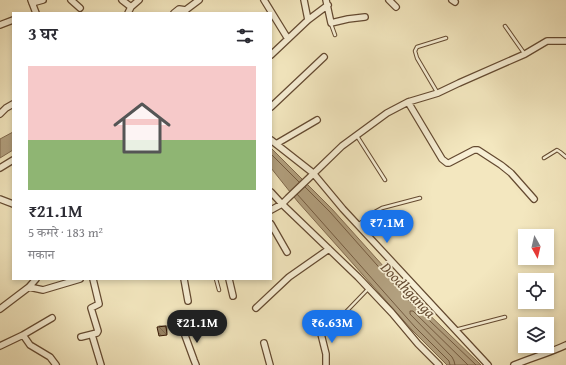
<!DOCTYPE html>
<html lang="hi">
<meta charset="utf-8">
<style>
body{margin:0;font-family:"Gentium Book Plus","Noto Serif Devanagari",serif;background:#f2f2f3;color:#2b2b33;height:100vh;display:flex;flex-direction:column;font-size:15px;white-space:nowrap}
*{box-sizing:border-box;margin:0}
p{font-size:13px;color:#7c7c81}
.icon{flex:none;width:22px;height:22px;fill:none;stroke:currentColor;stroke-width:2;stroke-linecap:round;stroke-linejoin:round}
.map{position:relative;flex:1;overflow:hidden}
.details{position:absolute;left:12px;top:12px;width:260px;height:268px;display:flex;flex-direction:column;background:#fff;border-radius:0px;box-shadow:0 2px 6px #0003}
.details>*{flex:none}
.needle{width:26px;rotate:172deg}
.buttons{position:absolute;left:518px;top:229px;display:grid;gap:8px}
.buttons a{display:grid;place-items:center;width:36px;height:36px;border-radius:0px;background:#fff;box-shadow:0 2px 6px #0003;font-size:20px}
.price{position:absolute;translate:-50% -34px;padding:0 9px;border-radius:14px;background:#1a73e8;color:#fff;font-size:13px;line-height:26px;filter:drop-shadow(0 1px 2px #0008)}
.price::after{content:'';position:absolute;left:50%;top:24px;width:12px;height:9px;margin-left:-6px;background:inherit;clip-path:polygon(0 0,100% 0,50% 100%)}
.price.on{background:#222;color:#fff}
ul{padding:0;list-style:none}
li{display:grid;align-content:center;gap:8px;height:212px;padding:0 16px}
li span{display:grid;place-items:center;height:124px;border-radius:0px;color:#555}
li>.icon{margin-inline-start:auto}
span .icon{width:72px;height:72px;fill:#fffc;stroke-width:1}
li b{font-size:17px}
h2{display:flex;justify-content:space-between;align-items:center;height:48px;padding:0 16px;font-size:17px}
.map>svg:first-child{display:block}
</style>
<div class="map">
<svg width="566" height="365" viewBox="0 0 566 365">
<defs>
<pattern id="building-back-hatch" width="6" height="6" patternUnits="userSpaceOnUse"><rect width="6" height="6" fill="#988364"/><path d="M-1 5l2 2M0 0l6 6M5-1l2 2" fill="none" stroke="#7d6a50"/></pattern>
<filter id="shadow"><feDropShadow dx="2" dy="-2" stdDeviation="0" flood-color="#0004"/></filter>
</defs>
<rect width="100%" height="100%" fill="#f3e7bf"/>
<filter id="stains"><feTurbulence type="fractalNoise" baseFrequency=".005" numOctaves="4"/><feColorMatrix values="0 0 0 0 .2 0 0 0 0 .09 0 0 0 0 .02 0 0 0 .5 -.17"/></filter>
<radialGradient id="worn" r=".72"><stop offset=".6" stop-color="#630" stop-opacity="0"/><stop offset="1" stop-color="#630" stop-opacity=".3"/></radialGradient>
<path fill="#b2a07f" stroke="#80694d" d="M13,132V150L0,158V139Z
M271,148L332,209L411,297L481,365H447L412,330L298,202L271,168Z"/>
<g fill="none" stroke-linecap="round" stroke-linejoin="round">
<path stroke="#745b40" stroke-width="1" d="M271,154L299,182
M305,187L330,212L408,300L476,365
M297,194L415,327L449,361L450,365
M455,365L454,361L452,357L410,314V311H413L468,365"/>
</g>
<path fill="url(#building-back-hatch)" stroke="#351602" filter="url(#shadow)" d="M166,326L167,335L159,336L157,327Z"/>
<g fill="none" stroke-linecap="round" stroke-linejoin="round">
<defs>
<path id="lane" d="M331,24L335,35
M505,26L524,53
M437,92L417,58L415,51L417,47L446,38
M357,136L385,180
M544,158L557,150L560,152L566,157
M358,225L373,213L382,208L420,198
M216,279L219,290
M341,317L368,289
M455,330L505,317"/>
<path id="street" d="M31,0L36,13
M71,0L80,8
M122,0L131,7
M264,0L288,39
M304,0L308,20
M326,0L331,23L348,19L365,17
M389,0L396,7
M452,0L455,2
M32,3L43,0
M128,13L131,7L139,0
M174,13L179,9L186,10L187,9L199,0
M0,25L13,20
M271,55L308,20L328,5
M408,102L442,159L447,163H449L474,150H478L501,165L511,173L534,199
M271,107L324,57
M0,114L6,108L13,104
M271,140L313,173L343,209L488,365
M276,144L317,120
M0,168L13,160
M271,192L282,204L358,277L392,313L418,344L439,365
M0,199L13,204
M271,210L282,204L288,198L310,177L342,146L387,113L408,102L438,93L459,83L525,54L547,41H566
M271,224L287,252
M184,279L188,301
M229,279L233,296
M29,287L36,279
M256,308L289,277L329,249
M0,309L29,287L43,290L80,279
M319,326L326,354V365
M183,330L194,360L196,365
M23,335L52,318
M92,335L101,365
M81,337L97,333L98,331L91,308L99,304L93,279
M264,343L270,365
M0,346L23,335L30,345L50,357L56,365
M514,365C531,358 549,353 566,345"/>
</defs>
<use href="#lane" stroke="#644a31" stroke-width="4.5"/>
<use href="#street" stroke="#644a31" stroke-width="8"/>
<use href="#lane" stroke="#f7efd5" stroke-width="2.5"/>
<use href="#street" stroke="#f7efd5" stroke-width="5.5"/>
</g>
<g text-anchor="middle" stroke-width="3.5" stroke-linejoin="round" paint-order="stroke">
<g font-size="15" font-style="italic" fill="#674d34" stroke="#f7efd5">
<text transform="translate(408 290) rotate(46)" y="5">Doodhganga</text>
</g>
</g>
<rect width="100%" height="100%" filter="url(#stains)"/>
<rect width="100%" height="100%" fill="url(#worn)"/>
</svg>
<div class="buttons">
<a><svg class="needle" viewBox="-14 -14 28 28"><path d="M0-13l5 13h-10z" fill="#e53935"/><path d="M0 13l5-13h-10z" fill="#7c7c81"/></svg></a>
<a><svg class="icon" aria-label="locate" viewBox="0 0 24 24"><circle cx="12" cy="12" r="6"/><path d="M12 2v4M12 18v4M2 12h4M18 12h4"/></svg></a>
<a><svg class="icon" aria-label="layers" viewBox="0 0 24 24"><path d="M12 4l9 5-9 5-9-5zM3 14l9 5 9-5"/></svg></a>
</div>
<b class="price" style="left:387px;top:244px">₹7.1M</b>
<b class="price on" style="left:197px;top:344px">₹21.1M</b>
<b class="price" style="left:332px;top:344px">₹6.63M</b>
<section class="details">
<h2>3 घर<svg class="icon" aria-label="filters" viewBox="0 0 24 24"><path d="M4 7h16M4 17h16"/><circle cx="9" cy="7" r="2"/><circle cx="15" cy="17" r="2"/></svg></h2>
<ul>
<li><span style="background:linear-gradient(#f6c9c9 60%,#8fb573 0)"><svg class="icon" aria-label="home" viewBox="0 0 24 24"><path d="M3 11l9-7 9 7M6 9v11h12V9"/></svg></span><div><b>₹21.1M</b><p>5 कमरे · 183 m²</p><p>मकान</p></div></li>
</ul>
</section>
</div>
